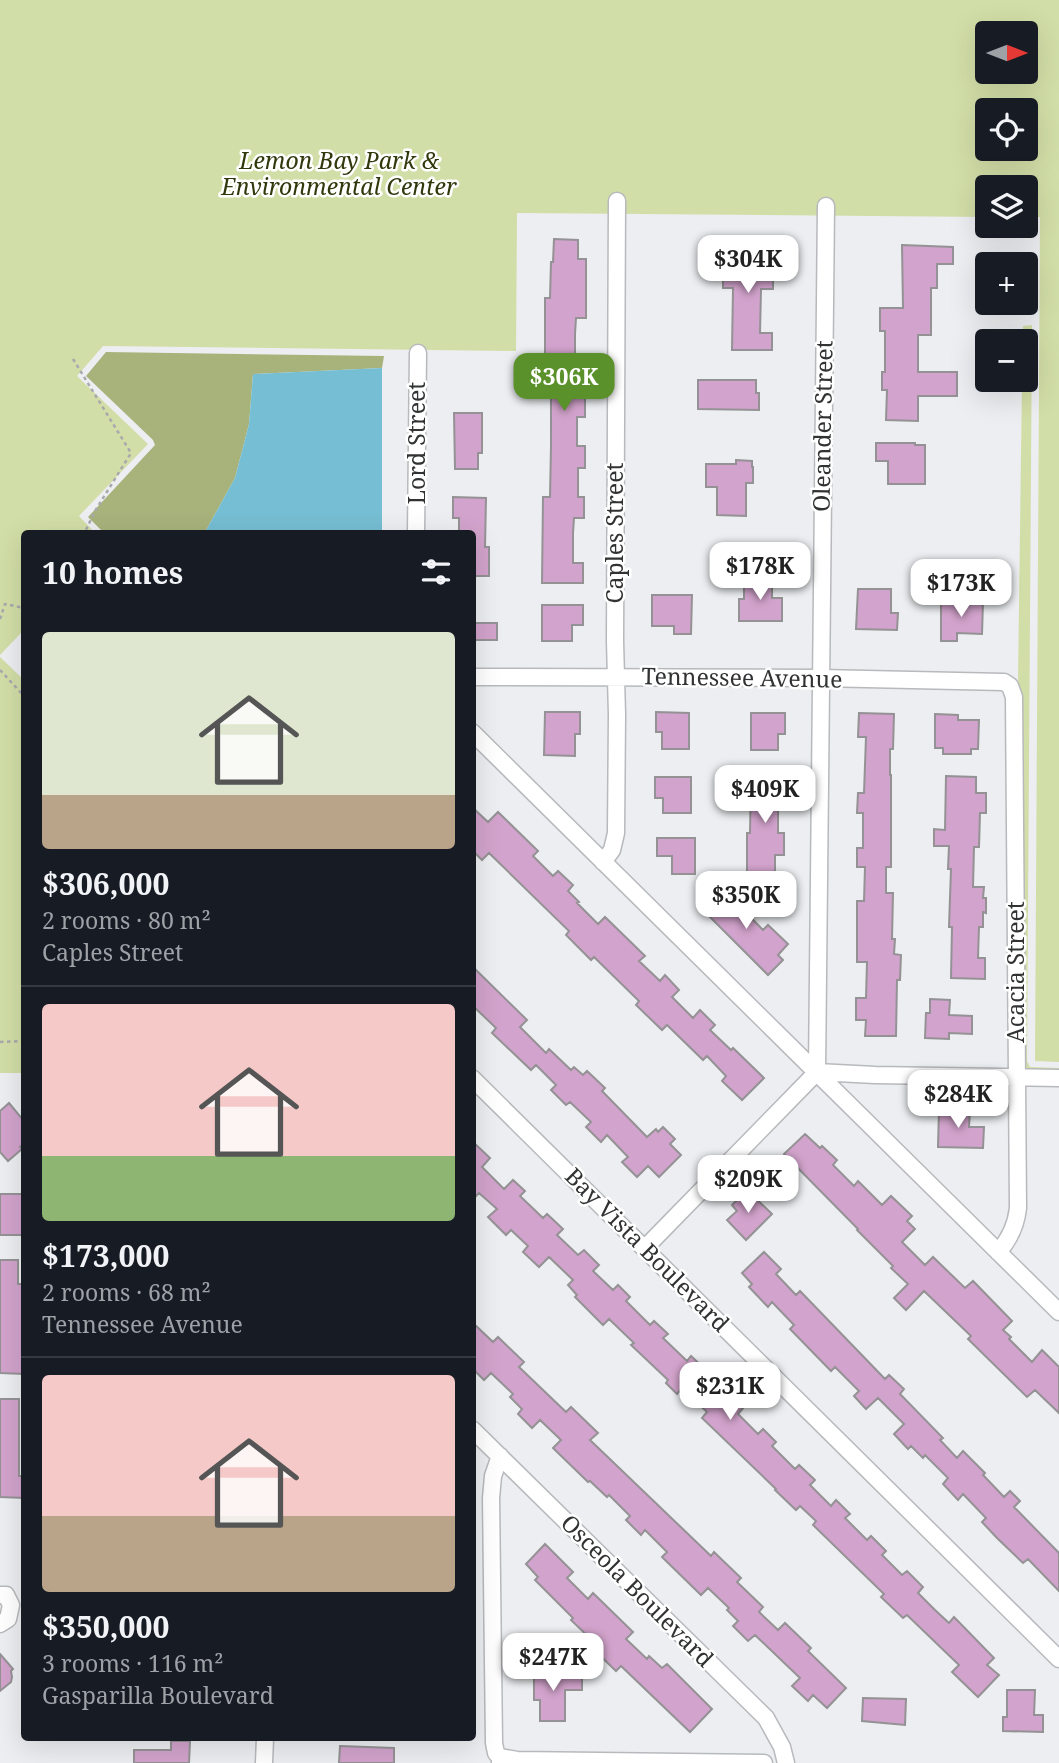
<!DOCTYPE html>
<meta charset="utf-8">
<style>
body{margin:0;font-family:"Noto Serif",serif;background:#242831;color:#f1f3f6;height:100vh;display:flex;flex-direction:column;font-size:26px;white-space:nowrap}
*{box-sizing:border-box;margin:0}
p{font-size:23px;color:#9ea1a6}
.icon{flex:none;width:38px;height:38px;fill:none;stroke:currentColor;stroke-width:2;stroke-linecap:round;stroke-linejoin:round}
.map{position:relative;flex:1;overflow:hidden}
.sheet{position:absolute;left:21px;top:530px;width:455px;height:1211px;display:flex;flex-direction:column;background:#171b24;border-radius:7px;box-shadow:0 7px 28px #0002}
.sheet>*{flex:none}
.needle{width:46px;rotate:90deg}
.tools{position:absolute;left:975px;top:21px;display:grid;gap:14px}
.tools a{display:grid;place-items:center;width:63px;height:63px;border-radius:7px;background:#171b24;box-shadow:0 7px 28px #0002;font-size:35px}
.price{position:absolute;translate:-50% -60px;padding:0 16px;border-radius:14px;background:#fff;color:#222;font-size:23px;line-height:46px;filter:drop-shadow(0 2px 4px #0008)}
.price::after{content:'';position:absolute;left:50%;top:42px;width:21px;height:16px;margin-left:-10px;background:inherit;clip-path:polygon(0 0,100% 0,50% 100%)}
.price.selected{background:#5b912b;color:#fff}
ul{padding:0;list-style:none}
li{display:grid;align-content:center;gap:14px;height:371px;padding:0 21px}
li+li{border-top:2px solid #363941}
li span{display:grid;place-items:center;height:217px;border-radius:7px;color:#555}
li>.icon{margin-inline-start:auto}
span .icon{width:126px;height:126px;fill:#fffc;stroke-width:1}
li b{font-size:30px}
h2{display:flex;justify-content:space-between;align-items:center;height:84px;padding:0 21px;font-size:30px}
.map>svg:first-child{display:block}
</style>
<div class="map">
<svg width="1059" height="1763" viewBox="0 0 1059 1763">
<rect width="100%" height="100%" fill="#eceef1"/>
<path fill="#d2dea7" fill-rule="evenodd" d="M0,0H1059V1062L1035,1061L1040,217H1026V187H987V217L517,213L516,351L103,346L77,376L148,444L79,516L96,534H24V630L0,655ZM987,33H1026V72H987ZM987,110H1026V149H987Z
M1032,325L1027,1061L1030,1067L1059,1068V1083L1018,1082L1020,697L1018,680L1022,380H1026V341H1023V326Z
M0,657L24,680V1073H0Z"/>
<path fill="#a7b37b" d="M106,352L384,356L382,368L253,374L249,424L235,478L204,534H105L88,517L155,445L153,440L86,376Z"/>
<path fill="#76bed3" d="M382,368V534H204L235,478L249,424L253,374Z"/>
<path fill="#d2a3cc" stroke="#949294" stroke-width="2" d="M554,239L578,240V259H586V318H576L575,334V363H585V417H577V446H585V468H578V497H584V518H574L573,533V563H583V583H542L543,497H550L551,446V384H545V298H550L551,262H553Z
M725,245L767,247L769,256V270H773V289H761L760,333H772V350H732L733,288H723V277H725Z
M902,245L953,247V264H937V288H931V335H918V372H957V396H918V421L886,420L887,390H882V372H885V331H880V308H903Z
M698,380H756V393H759V410L698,409Z
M454,413H482V453H478V469H455Z
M876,443H915V445H925V484H888V461H876Z
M736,460L752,461V467H753V483H746V516L717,515V487H706V464H736Z
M453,497L486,498L485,547H489V576H472V534H459V518H453Z
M744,579H772V598H782V621H739V599H744Z
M858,589H891V613H898L897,630L856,629Z
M652,595H692L691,634H674V626H652Z
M941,601L983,602L982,634L957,633V641H941Z
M542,605H583V625H572V641H542Z
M472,623H497V640H472Z
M545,712H580V734H575V756L544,755Z
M656,712L689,713V749H662V732H656Z
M751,713H785V734H778V750H751Z
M859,713L894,714L893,749H890V775H891V867H886V893H893L892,939H895L894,954L901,955L900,980H897L896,1036H865L866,1020H856V998H866L867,962H857V901H864L865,867H857V848H863V813H857L858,793H864L866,737H858Z
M935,714L958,715V720H979L978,749H971V754H943V748H935Z
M946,776L976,777V793H986V813H980L979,847H974L973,887H984L983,898H986V913L983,912V927H979L978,958H985V979L951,978L952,927H949L951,869H948L949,846H934V829L945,830Z
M655,777H691V813H663V798H655Z
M751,777H784V798L778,797V833H784V855H775V873H747V833H750Z
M472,807L488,822L498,812L538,851L533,856L553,876L558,871L573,885L568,891L579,902L577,903L598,924L605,917L645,956L639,961L660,981L665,975L679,990L672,997L693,1018L700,1010L715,1025L710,1030L731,1050L733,1048L764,1078L742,1100L722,1081L726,1076L707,1056L703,1060L667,1025L662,1030L636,1005L639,1001L594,957L591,960L566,935L569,931L489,853L482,860L472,850Z
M657,838H695V874H672V856H657Z
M721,887L763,930L768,925L788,944L778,955L783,960L768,975L700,907Z
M472,966L527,1020L520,1027L546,1053L549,1049L571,1070L574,1067L583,1075L587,1071L605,1088L602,1091L647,1137L656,1129L658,1132L663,1127L675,1139L670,1144L681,1155L659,1177L648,1166L637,1177L622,1162L628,1157L607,1135L601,1142L586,1127L591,1122L570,1102L566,1105L551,1090L556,1085L536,1065L531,1070L492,1033L496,1028L472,1005Z
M930,999L950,1000L949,1015L972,1016V1034L949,1033V1039L925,1038L926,1013H930Z
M9,1103L24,1121V1143L20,1147L22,1149L8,1161L0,1152V1111Z
M939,1109H970L969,1127H984L983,1148L938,1147Z
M805,1134L820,1148L822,1146L837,1160L833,1165L854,1186L858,1181L882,1205L891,1196L912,1216L907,1221L915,1229L902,1242L925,1265L933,1257L965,1288L973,1281L1012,1321L1003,1330L1011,1337L1009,1339L1032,1362L1042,1350L1059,1367V1413L1035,1390L1027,1397L968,1339L971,1336L924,1291L906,1310L894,1298L908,1284L891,1268L893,1266L857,1230L858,1229L784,1154Z
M472,1141L490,1158L482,1167L504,1189L513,1180L525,1191L520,1196L543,1218L547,1214L563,1229L557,1235L578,1255L584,1250L599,1265L593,1271L613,1290L618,1285L630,1297L626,1301L650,1325L654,1321L668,1334L663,1338L687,1361L691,1356L708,1372L704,1376L724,1395L727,1392L743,1408L738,1414L758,1434L763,1429L776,1442L772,1446L795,1469L799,1465L815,1480L810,1485L831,1506L836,1500L850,1514L845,1518L867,1540L871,1536L886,1551L882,1555L902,1575L907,1571L923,1587L918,1593L935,1610L949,1623L954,1617L994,1658L987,1665L999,1675L978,1697L952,1672L959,1665L907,1615L903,1618L881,1597L884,1594L813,1525L816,1521L800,1506L796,1510L775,1490L776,1489L702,1418L707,1412L682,1388L677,1394L666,1383L668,1380L631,1345L634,1343L609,1319L603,1325L575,1297L577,1295L568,1285L573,1280L549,1257L539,1267L523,1252L528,1246L511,1230L506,1235L488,1217L497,1209L479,1193L472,1200Z
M747,1190L772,1214L746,1240L727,1220L737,1211L732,1205Z
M0,1194H24V1235H0Z
M764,1252L781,1269L776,1274L796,1295L800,1291L885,1379L889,1375L904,1389L900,1394L943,1438L940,1440L957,1458L963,1451L985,1473L983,1475L1004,1497L1010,1491L1020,1501L1014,1507L1059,1553V1591L1028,1559L1023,1563L997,1538L982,1522L986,1518L963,1494L958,1500L943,1484L948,1478L925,1455L923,1458L911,1446L908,1449L894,1434L904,1424L878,1398L866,1409L854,1396L859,1391L835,1367L831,1371L790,1329L794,1325L772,1302L768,1307L749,1287L752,1284L742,1273Z
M0,1260H18V1284H24V1374L0,1373Z
M472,1322L493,1342L498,1337L524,1362L519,1367L566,1412L571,1407L598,1433L590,1440L711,1556L714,1552L741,1578L737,1582L763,1607L759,1612L778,1630L785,1623L811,1648L808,1651L846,1688L827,1708L813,1695L808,1701L792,1686L800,1678L755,1635L748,1641L733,1626L738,1621L727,1610L729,1608L708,1588L701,1595L662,1557L667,1552L645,1530L641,1535L626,1520L630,1516L609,1495L607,1497L590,1481L588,1482L553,1448L561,1440L540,1420L532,1428L518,1414L522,1409L510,1397L513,1394L491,1373L484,1380L472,1368Z
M0,1399H19V1476H24V1498L0,1497Z
M545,1544L573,1572L567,1578L588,1599L593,1593L633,1632L626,1639L647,1659L649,1656L662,1668L667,1664L712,1709L690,1732L621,1666L616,1671L591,1647L595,1643L571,1620L573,1618L535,1580L538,1577L526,1564Z
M0,1654L13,1669L11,1671L12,1677L11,1682L0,1691Z
M534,1668H551V1677H582V1690H565V1721H540V1700H534Z
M1007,1690H1035L1034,1715H1043V1732L1003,1731V1717H1007Z
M863,1698L906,1699L905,1725L862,1721Z
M171,1741H190L189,1763H134V1750H171Z
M340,1746L394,1748V1763H339Z"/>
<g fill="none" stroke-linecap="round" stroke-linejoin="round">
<defs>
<path id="minor" d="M416,534L418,353
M472,677L820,678L1004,682L1010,686L1014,697L1018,1208C1016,1226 1010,1239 998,1252
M472,732L1059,1312
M603,862L612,850L616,833L617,715L615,641L617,201
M817,1072L875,1075L1059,1078
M472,1078L1059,1659
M645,1248L817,1072L826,206
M472,1429L766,1718L782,1747L786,1763
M0,1595H6L11,1605L8,1619L0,1624
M500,1757L517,1760L764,1763
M264,1763L265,1738
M500,1763V1757L496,1753L494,1743L491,1498L493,1476L500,1456"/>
</defs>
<use href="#minor" stroke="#b7b9bc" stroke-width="19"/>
<path stroke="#a8a9ac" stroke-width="2.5" stroke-dasharray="3.5 3.5" stroke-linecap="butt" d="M73,359L131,453L95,511L84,534
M0,619L5,604L24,608
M0,670L24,696
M0,1042L24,1041"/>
<use href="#minor" stroke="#fff" stroke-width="16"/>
</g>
<g text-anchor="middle" stroke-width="5" stroke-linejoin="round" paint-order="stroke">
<g font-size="23" font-style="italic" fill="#31380c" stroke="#fff">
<text x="339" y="169">Lemon Bay Park &amp;<tspan x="339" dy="26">Environmental Center</tspan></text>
</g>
<g font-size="23" fill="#313233" stroke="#fff">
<text transform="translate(823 426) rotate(-89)" y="8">Oleander Street</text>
<text transform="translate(417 443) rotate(-90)" y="8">Lord Street</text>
<text transform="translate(615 533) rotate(-90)" y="8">Caples Street</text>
<text transform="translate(742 678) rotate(1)" y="8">Tennessee Avenue</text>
<text transform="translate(1016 972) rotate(-90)" y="8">Acacia Street</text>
<text transform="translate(647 1250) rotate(45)" y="8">Bay Vista Boulevard</text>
<text transform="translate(637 1591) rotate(45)" y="8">Osceola Boulevard</text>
</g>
</g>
</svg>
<div class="tools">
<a><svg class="needle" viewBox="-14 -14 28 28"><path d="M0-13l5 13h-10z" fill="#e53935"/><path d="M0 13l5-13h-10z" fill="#9ea1a6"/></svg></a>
<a><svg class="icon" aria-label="locate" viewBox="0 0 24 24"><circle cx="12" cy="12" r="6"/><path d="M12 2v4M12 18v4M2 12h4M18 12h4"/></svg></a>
<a><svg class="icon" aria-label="layers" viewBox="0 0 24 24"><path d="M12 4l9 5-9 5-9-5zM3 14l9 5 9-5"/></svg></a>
<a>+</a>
<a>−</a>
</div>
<b class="price" style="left:748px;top:295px">$304K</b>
<b class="price selected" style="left:564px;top:413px">$306K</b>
<b class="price" style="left:760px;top:602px">$178K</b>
<b class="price" style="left:961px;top:619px">$173K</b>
<b class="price" style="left:765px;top:825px">$409K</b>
<b class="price" style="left:746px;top:931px">$350K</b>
<b class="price" style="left:958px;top:1130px">$284K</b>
<b class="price" style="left:748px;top:1215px">$209K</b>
<b class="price" style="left:730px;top:1422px">$231K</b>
<b class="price" style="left:553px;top:1693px">$247K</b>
<section class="sheet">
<h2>10 homes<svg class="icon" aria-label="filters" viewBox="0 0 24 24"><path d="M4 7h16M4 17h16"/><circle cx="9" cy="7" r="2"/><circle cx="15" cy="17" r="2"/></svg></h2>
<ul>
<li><span style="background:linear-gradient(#dfe7d0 75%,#b9a48a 0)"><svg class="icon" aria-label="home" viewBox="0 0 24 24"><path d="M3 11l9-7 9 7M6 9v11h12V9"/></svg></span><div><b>$306,000</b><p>2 rooms · 80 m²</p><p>Caples Street</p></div></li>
<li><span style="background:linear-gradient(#f6c9c9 70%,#8fb573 0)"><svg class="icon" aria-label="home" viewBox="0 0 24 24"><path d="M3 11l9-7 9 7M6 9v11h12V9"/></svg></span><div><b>$173,000</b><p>2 rooms · 68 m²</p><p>Tennessee Avenue</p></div></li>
<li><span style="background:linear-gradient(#f6c9c9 65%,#b9a48a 0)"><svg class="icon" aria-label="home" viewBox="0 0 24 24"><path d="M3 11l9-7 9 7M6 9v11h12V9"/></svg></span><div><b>$350,000</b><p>3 rooms · 116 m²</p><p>Gasparilla Boulevard</p></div></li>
</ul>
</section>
</div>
